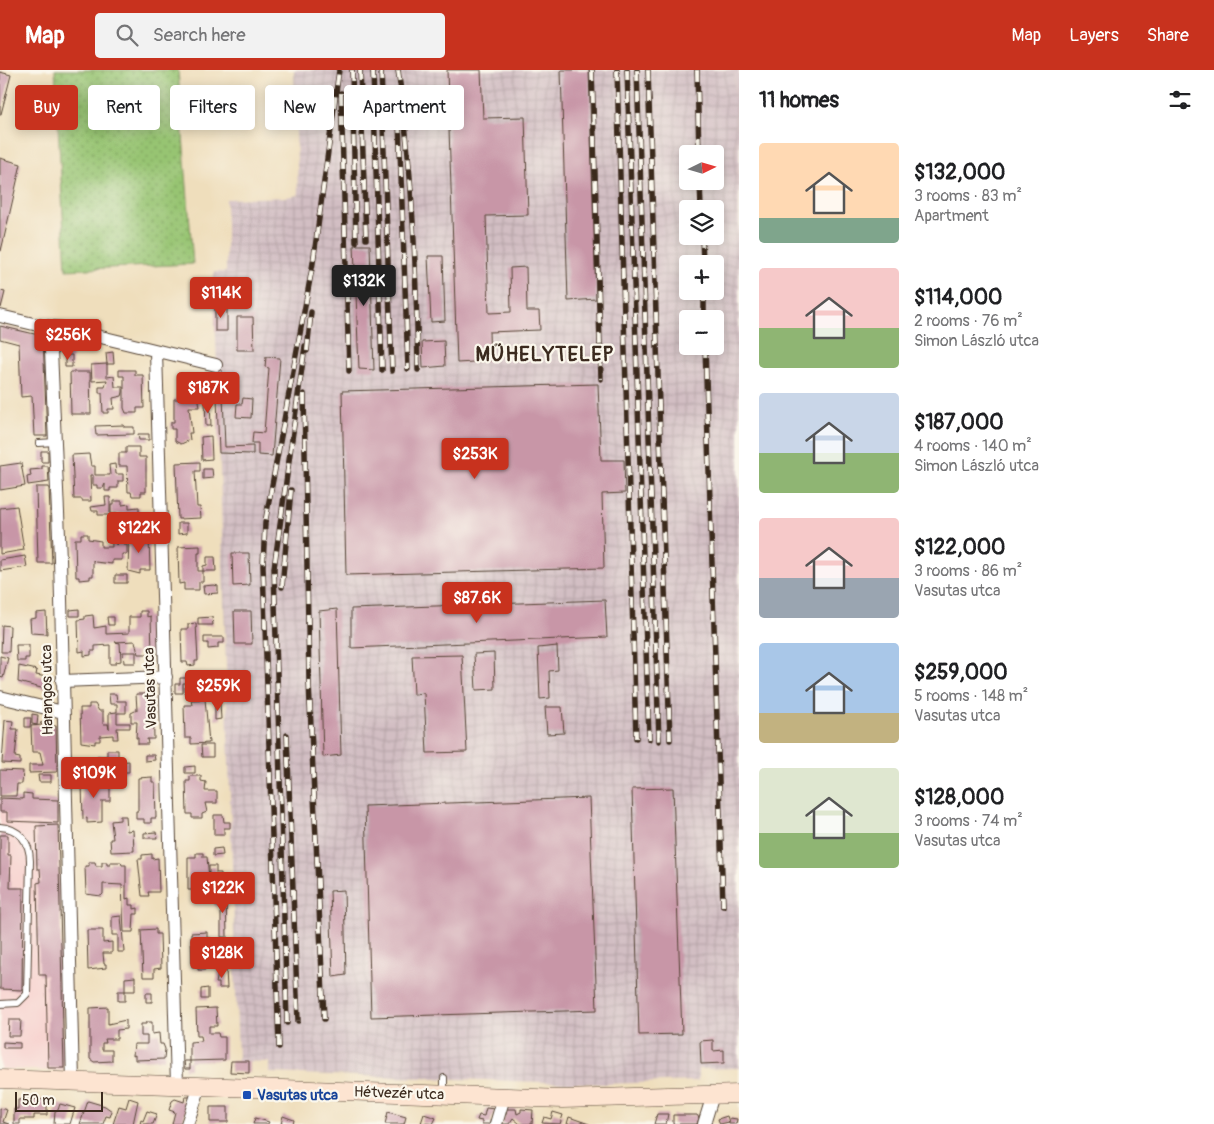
<!DOCTYPE html>
<meta charset="utf-8">
<style>
body{margin:0;font-family:Pangolin,sans-serif;background:#f2f2f2;color:#202124;height:100vh;display:flex;flex-direction:column;font-size:19px;white-space:nowrap}
*{box-sizing:border-box;margin:0}
p{font-size:16px;color:#757577}
.icon{flex:none;width:28px;height:28px;fill:none;stroke:currentColor;stroke-width:2;stroke-linecap:round;stroke-linejoin:round}
.map{position:relative;flex:1;overflow:hidden}
.details{display:flex;flex-direction:column;background:#fff;width:475px}
.details>*{flex:none}
.guide{position:absolute;left:15px;top:15px;width:475px;height:45px;display:flex;gap:10px}
.needle{width:32px;rotate:85deg}
.tools{position:absolute;left:679px;top:75px;display:grid;gap:10px}
.tools a{display:grid;place-items:center;width:45px;height:45px;border-radius:5px;background:#fff;box-shadow:0 2px 12px #0003;font-size:25px}
.scale{position:absolute;left:15px;bottom:12px;width:88px;box-sizing:border-box;padding-left:5px;border:2px solid #3b2a1e;border-top:0;font-size:14px;line-height:18px;white-space:nowrap;color:#3b2a1e;-webkit-text-stroke:4px #fbf7ec;paint-order:stroke}
.price{position:absolute;translate:-50% -42px;padding:0 11px;border-radius:5px;background:#c8321e;color:#fff;font-size:16px;line-height:32px;filter:drop-shadow(0 1px 2px #0008)}
.price::after{content:'';position:absolute;left:50%;top:30px;width:15px;height:11px;margin-left:-8px;background:inherit;clip-path:polygon(0 0,100% 0,50% 100%)}
.price.active{background:#222;color:#fff}
ul{padding:0;list-style:none}
li{display:flex;align-items:center;gap:15px;height:125px;padding:0 20px}
li span{display:grid;place-items:center;flex:none;width:140px;height:100px;border-radius:5px;color:#555}
li>.icon{margin-inline-start:auto}
span .icon{width:60px;height:60px;fill:#fffc;stroke-width:1}
li b{font-size:21px}
h2{display:flex;justify-content:space-between;align-items:center;height:60px;padding:0 20px;font-size:21px}
.tag{padding:0 18px;border-radius:5px;background:#fff;box-shadow:0 2px 12px #0003;font-size:18px;line-height:45px}
.tag.active{background:#c8321e;color:#fff}
header{display:flex;align-items:center;gap:30px;box-sizing:border-box;height:70px;padding:0 25px;background:#c8321e;color:#fff}
header strong{font-size:24px}
nav{display:flex;gap:28px;margin-inline-start:auto;font-size:18px}
.search{width:350px;height:45px;background:#f2f2f2;display:flex;align-items:center;gap:12px;box-sizing:border-box;padding:0 18px;border-radius:5px;color:#757577;font-size:19px}
main{display:flex;flex:1;min-height:0}
.map>svg:first-child{display:block}
</style>
<header>
<strong>Map</strong>
<div class="search"><svg class="icon" aria-label="search" viewBox="0 0 24 24"><circle cx="10" cy="10" r="6"/><path d="M15 15l6 6"/></svg>Search here</div>
<nav><a>Map</a><a>Layers</a><a>Share</a></nav>
</header>
<main>
<div class="map">
<svg width="739" height="1054" viewBox="0 0 739 1054">
<defs>
<pattern id="industrial-grid" width="8" height="8" patternUnits="userSpaceOnUse" patternTransform="scale(1.25)"><rect width="8" height="8" fill="#d2bec3"/><path d="M0 4h8M4 0v8" fill="none" stroke="#b5a3a7"/></pattern>
<pattern id="park-dots" width="8" height="8" patternUnits="userSpaceOnUse" patternTransform="scale(1.25)"><rect width="8" height="8" fill="#97c472"/><path d="M2 2h.1M6 6h.1" fill="none" stroke="#7c9f5d" stroke-width="1.8" stroke-linecap="round"/></pattern>
</defs>
<rect width="100%" height="100%" fill="#fbf7ec"/>
<filter id="ink" filterUnits="userSpaceOnUse"><feTurbulence type="fractalNoise" baseFrequency=".02" numOctaves="2"/><feDisplacementMap in="SourceGraphic" scale="10" xChannelSelector="R" yChannelSelector="G"/><feConvolveMatrix kernelMatrix="1 2 1 2 8 2 1 2 1" color-interpolation-filters="sRGB"/></filter>
<filter id="wash" filterUnits="userSpaceOnUse"><feTurbulence type="fractalNoise" baseFrequency=".0096" numOctaves="4" result="noise"/><feDisplacementMap in="SourceGraphic" scale="20" xChannelSelector="R" yChannelSelector="G"/><feGaussianBlur stdDeviation="1.12" result="paint"/><feColorMatrix in="noise" values="0 0 0 0 0 0 0 0 0 0 0 0 0 0 0 0 0 1.4 0 .05"/><feComposite in="paint" operator="in"/></filter>
<g filter="url(#wash)">
<rect width="100%" height="100%" fill="#efdebc"/>
<path fill="#f7d0cd" d="M0,728L58,730L64,1001L0,999Z"/>
<path fill="url(#industrial-grid)" fill-rule="evenodd" d="M294,0H734L739,152V998L698,999V1011L604,1014L269,1003V992L238,991L214,202H226V129L286,127L298,125ZM688,84H715V111H688ZM688,139H715V166H688ZM688,194H715V221H688ZM688,249H715V276H688Z"/>
<path fill="#d2bec3" d="M734,0H739V152Z"/>
<path fill="url(#park-dots)" stroke="#697748" d="M55,0H178L193,194L66,200Z"/>
<g id="blocks">
<path fill="#c896a7" d="M447,0H481L483,48L525,47L528,145L486,146L489,243L511,242L510,198L526,197L527,241H539L540,260L489,262L490,291L457,293Z
M561,0H589L596,229L568,231Z
M0,2L11,5L1,44H0Z
M0,88L21,94L1,181H0Z
M354,175H370L374,300L359,299Z
M428,186H443L445,251L431,252Z
M0,221L5,222L1,238L0,237Z
M227,237V261H215V238Z
M237,247H253L254,280H237Z
M0,256L43,266L47,366H34L32,326L21,327L19,274L0,269Z
M444,271L445,296L423,298L422,272Z
M113,282L114,294H107V307L114,306L115,317H123V322L122,326L113,328L114,339H108V343H103L102,323H99V317H105L107,310L92,311L91,295L107,294L106,283Z
M65,285H72V297H65Z
M266,287L280,288L272,386L258,385V373H252L253,362L264,363L269,298L265,297Z
M216,299L222,300L225,377L253,376V384L219,383Z
M119,300H135V305H143L144,338H137V343H126L124,338V306H119Z
M70,302H90L91,344H71Z
M202,309H209L210,320H202Z
M598,314L601,390H624L625,423L602,424L604,498L346,505L342,321Z
M183,325V329H193V326L198,325L200,337H189L192,363H189L190,370L181,374L175,371V359H171V352H174V329H179V326Z
M243,328L252,329L251,348L236,347L237,334H242Z
M205,332H210L211,356H206Z
M124,355V357H134V364L96,365L95,356Z
M138,364H149V370H139Z
M211,366L212,389L202,390L201,367Z
M126,377H139V387H146V422H141V426H132L131,422H128L127,396H119V383H126Z
M41,381H48V392H41Z
M89,384L91,396H95V405H110L109,395L115,394L116,404H123V411H118V418H110V421H105V414L103,418H97V415H93V405H90L91,431H82V429H74L72,385Z
M200,392V401H195L197,437H200L201,448L178,449L176,393Z
M21,393L25,416L0,420V396Z
M42,396H48L49,412L28,415L27,407L31,406L30,400L42,399Z
M203,399H212L213,408L203,409Z
M36,417H49L52,493H38Z
M105,427H110V445H98V441H92L91,437L106,435Z
M114,431H122V435L129,434V438L139,437V443L111,444V435H114Z
M17,436L24,480L0,484V438Z
M178,453H187V463L178,464Z
M111,455H120V465H116V475L118,472H124V475H127V484H122V490H112V494L95,492L93,490V506H90V509L79,510V507H76L75,469H81V464H88V469L101,471V477H112Z
M133,464H143V467H149L150,500H140V504L128,501L129,468H133Z
M200,476V483H198V501H203V496L207,495V487H215L216,501H203V512H199V520H184V513L179,514L178,477Z
M232,483H249L250,515L233,516Z
M25,486L27,497L0,501V490Z
M115,505H127V513H115Z
M214,515L218,516V523L204,524L203,516Z
M605,530L607,567L351,578V539Z
M79,539V546H70V540Z
M337,539L341,685L323,687L319,541Z
M140,541H147V547L151,546L152,584H138L135,571L115,572L120,573L121,591L116,592V594H110V575L95,576V581H91V585L84,586V581L79,582L78,550L85,549V546L93,545L94,558L106,556V564L129,563V547H140Z
M234,541H251L252,574H235Z
M46,542L47,564L31,563L30,549L36,548V543Z
M107,547H114V555H108Z
M212,547L213,555H198V548Z
M196,553L198,591H195V595L188,596L187,592H182L181,559H188V554Z
M2,555L10,556L9,582H1Z
M204,567H224V573H218V578L208,579V573H204Z
M16,575H29V588H25V591H17Z
M557,576L558,600L549,601L550,628L540,629L538,578Z
M123,582H136V593H124Z
M494,583L495,619L476,620L474,584Z
M462,585L467,682L427,683L424,623L414,624L412,586Z
M0,586L8,588L3,608L0,607Z
M19,596L37,600L36,605L47,607L45,619L18,612Z
M180,608H188V613H183V623H175V614H180Z
M109,624H116L117,631H126V643H117V653H130V658H117L118,669H113V665L100,666V671H95V674L81,672L80,638H89V634H95L99,641H103V654H108L109,659V643L117,642V634H110Z
M136,624H153L154,669H147L148,674H138V668H136L137,652H131V643L137,640Z
M205,629L209,673L191,674V668H185L184,635H192L191,630Z
M215,633H220L221,649L215,650Z
M545,637H562L564,663L547,664Z
M32,644L38,645L37,655L32,654Z
M25,648H31L30,657H25Z
M5,650L13,651L12,659H18L15,687L20,688V694L2,693Z
M49,652V656H56L57,702L29,703V695H43L40,682H32L31,656L42,655L40,653Z
M201,675H213V687H202Z
M107,680H118V692L129,691V702H118L119,711H114V704H108L107,699H97V686H107Z
M145,685H154L155,690L145,691Z
M195,696V703H185V697Z
M0,700L23,701L22,714H17L16,726H0Z
M38,705H51V712H39Z
M88,706H101L102,716H110V731H102V752L87,753V748L83,749L82,714H89Z
M190,706H201V711L206,712L205,721H217V733H205L207,742L202,744V748H192V744H187L186,711H190Z
M152,707V712H155L156,748H151V753H144V749H136V741H138V708Z
M673,718L682,964L639,965L632,719Z
M23,723L32,724V729L58,730V753L7,751V742H0V728L23,729Z
M589,728L597,940L371,947L365,736Z
M214,745H223L224,752H230V758H224V765H214Z
M120,746H126L127,761L133,760L134,781L111,782L110,769H113L111,751L120,750Z
M58,755L64,998H48L46,905H39L37,813L41,812L40,799H37L36,756Z
M156,762L157,768H144V763Z
M0,765H8V785H11L10,818H23L22,920L0,919Z
M222,778L223,785L213,786V779Z
M196,783H203V787H207L210,820H208V827H193V820H188V787H196Z
M152,784V789L158,788L159,822H148L149,826H142L138,789H142V785Z
M89,792H95L96,796H102V792H107V795H110V792H121L122,795H126V829L129,828V835H134V839L138,838V844H134L133,862H124L122,815L103,814V824L101,826L86,824L85,796H89Z
M209,796H216V803H221V809L209,811Z
M344,820L346,905L333,907L330,821Z
M219,825H226L227,867H221V836H215V830H219Z
M121,846L124,882H118V865H112V847Z
M156,859V864H160L161,898L154,899V907H143L141,860Z
M87,860H103V873L112,872V883H103L104,894H106V898L88,900Z
M207,862V868H211V875H207V880H226V890L207,894L205,900H198V896L192,897L191,863Z
M219,899H226L227,918H219V913H216Z
M135,907V921H125V908Z
M208,918V929H201V919Z
M118,921H125V931H118Z
M146,923H152V932H146Z
M108,937V954L126,950V959L117,960V969H105L106,973H102V980H112V991L94,992L90,989V938Z
M216,938L217,956H209V963H218L219,967H225V990L190,991V999H185L184,991H190V972L202,971L201,966H197L196,939Z
M9,950H21L20,966H8Z
M146,952H152V964L159,963L160,974H163L165,979L164,989L135,990V985L133,986L134,974H147V966H141V954H146Z
M713,970V981L724,980V993L701,994L700,971Z
M3,972L20,973V978H3Z
M231,991H249V1003L230,1002Z
M185,1027H190L182,1054H172L175,1042L169,1040L172,1031L175,1029L184,1032Z
M129,1028L138,1031L133,1054H113L119,1036L126,1038Z
M27,1029L47,1030V1045H34V1049H20V1054H14V1039H18V1030Z
M88,1031L105,1036L112,1041L110,1047L106,1046L103,1054H80Z
M60,1034L75,1038L70,1054H54L55,1041L58,1040Z
M210,1037H228V1052H210Z
M0,1038L7,1040L3,1052L9,1054H0Z
M486,1038L495,1039L490,1054H482V1051L477,1050L479,1045L484,1046Z
M507,1039H516L517,1044L521,1042V1039L533,1040L532,1054H520L513,1048L509,1054H502Z
M147,1041L157,1044L153,1054H140L141,1050L143,1051Z
M388,1042L406,1047L404,1054H385Z
M553,1042L563,1045L560,1054L542,1053L544,1047L551,1049Z
M424,1044L436,1048L433,1054L421,1053Z
M657,1044H668L666,1054H654Z
M673,1045H697L699,1048L697,1054H673Z
M283,1046L294,1050L293,1054H281Z
M727,1046L729,1052L730,1048L737,1049L736,1054H729V1052L720,1054L718,1049Z
M569,1047L589,1054H567Z
M255,1048L269,1052L268,1054H253Z"/>
</g>
</g>
<g filter="url(#ink)">
<use href="#blocks" fill-opacity="0" stroke="#564536" stroke-width="1"/>
<g fill="none" stroke-linecap="round" stroke-linejoin="round">
<defs>
<path id="lane" d="M39,373L55,372
M0,757C19,758 30,772 30,791L27,924L18,933L0,934
M444,1025V1008"/>
<path id="street" d="M0,246L42,256L64,258L216,295
M50,257L60,489L73,1012
M156,281L177,1015
M62,611L166,607
M0,627L63,642
M187,1054L200,1016
M496,1054L504,1027
M704,1054L713,1025"/>
<path id="secondary" d="M0,1009L562,1029L739,1024"/>
</defs>
<use href="#lane" stroke="#564536" stroke-width="8"/>
<use href="#street" stroke="#564536" stroke-width="14"/>
<use href="#secondary" stroke="#564536" stroke-width="19"/>
<use href="#lane" stroke="#fff" stroke-width="6"/>
<use href="#street" stroke="#fff" stroke-width="12"/>
<use href="#secondary" stroke="#fde4d1" stroke-width="18"/>
<defs>
<path id="rail" d="M352,0L356,172
M360,0L366,169
M373,0L382,300
M381,0L392,301
M398,0C413,100 416,199 418,300
M592,0L601,309
M617,0L636,668
M627,0L649,669
M637,0L659,671
M648,0L670,670
M697,0L699,84
M341,23L349,301
M399,52L408,299
M700,111L701,139
M702,166L703,194
M704,221V249
M705,276L723,836
M307,281L311,242
M304,324L309,612L324,949
M282,517L291,420
M287,665L298,951
M287,953L274,498L305,276
M279,977L263,496L265,453L313,193L339,0"/>
</defs>
<use href="#rail" stroke="#3b2a1e" stroke-width="5.5"/>
<use href="#rail" stroke="#fbf7ec" stroke-width="4" stroke-dasharray="11" stroke-linecap="butt"/>
</g>
</g>
<rect fill="#1a4fb4" stroke="#fbf7ec" stroke-width="2" x="242" y="1020" width="10" height="10" rx="2.5"/>
<g text-anchor="middle" stroke-width="4.5" stroke-linejoin="round" paint-order="stroke">
<g font-size="15" fill="#3b2a1e" stroke="#fbf7ec">
<text transform="translate(150 618) rotate(-92)" y="5">Vasutas utca</text>
<text transform="translate(47 620) rotate(-91)" y="5">Harangos utca</text>
<text transform="translate(399 1023) rotate(2)" y="5">Hétvezér utca</text>
</g>
<g font-size="15" font-weight="bold" fill="#164399" stroke="#fbf7ec" text-anchor="start">
<text x="257" y="1030">Vasutas utca</text>
</g>
<g font-size="20" font-weight="bold" letter-spacing="1" fill="#3b2a1e" stroke="#fbf7ec">
<text x="545" y="291">MŰHELYTELEP</text>
</g>
</g>
</svg>
<div class="tools">
<a><svg class="needle" viewBox="-14 -14 28 28"><path d="M0-13l5 13h-10z" fill="#e53935"/><path d="M0 13l5-13h-10z" fill="#757577"/></svg></a>
<a><svg class="icon" aria-label="layers" viewBox="0 0 24 24"><path d="M12 4l9 5-9 5-9-5zM3 14l9 5 9-5"/></svg></a>
<a>+</a>
<a>−</a>
</div>
<div class="scale">50 m</div>
<b class="price active" style="left:364px;top:237px">$132K</b>
<b class="price" style="left:221px;top:249px">$114K</b>
<b class="price" style="left:68px;top:291px">$256K</b>
<b class="price" style="left:208px;top:344px">$187K</b>
<b class="price" style="left:475px;top:410px">$253K</b>
<b class="price" style="left:139px;top:484px">$122K</b>
<b class="price" style="left:477px;top:554px">$87.6K</b>
<b class="price" style="left:218px;top:642px">$259K</b>
<b class="price" style="left:94px;top:729px">$109K</b>
<b class="price" style="left:223px;top:844px">$122K</b>
<b class="price" style="left:222px;top:909px">$128K</b>
<div class="guide">
<a class="tag active">Buy</a>
<a class="tag">Rent</a>
<a class="tag">Filters</a>
<a class="tag">New</a>
<a class="tag">Apartment</a>
</div>
</div>
<section class="details">
<h2>11 homes<svg class="icon" aria-label="filters" viewBox="0 0 24 24"><path d="M4 7h16M4 17h16"/><circle cx="9" cy="7" r="2"/><circle cx="15" cy="17" r="2"/></svg></h2>
<ul>
<li><span style="background:linear-gradient(#ffd9b3 75%,#7fa58c 0)"><svg class="icon" aria-label="home" viewBox="0 0 24 24"><path d="M3 11l9-7 9 7M6 9v11h12V9"/></svg></span><div><b>$132,000</b><p>3 rooms · 83 m²</p><p>Apartment</p></div></li>
<li><span style="background:linear-gradient(#f6c9c9 60%,#8fb573 0)"><svg class="icon" aria-label="home" viewBox="0 0 24 24"><path d="M3 11l9-7 9 7M6 9v11h12V9"/></svg></span><div><b>$114,000</b><p>2 rooms · 76 m²</p><p>Simon László utca</p></div></li>
<li><span style="background:linear-gradient(#c9d6e8 60%,#8fb573 0)"><svg class="icon" aria-label="home" viewBox="0 0 24 24"><path d="M3 11l9-7 9 7M6 9v11h12V9"/></svg></span><div><b>$187,000</b><p>4 rooms · 140 m²</p><p>Simon László utca</p></div></li>
<li><span style="background:linear-gradient(#f6c9c9 60%,#9aa5b1 0)"><svg class="icon" aria-label="home" viewBox="0 0 24 24"><path d="M3 11l9-7 9 7M6 9v11h12V9"/></svg></span><div><b>$122,000</b><p>3 rooms · 86 m²</p><p>Vasutas utca</p></div></li>
<li><span style="background:linear-gradient(#a9c7e8 70%,#c2b280 0)"><svg class="icon" aria-label="home" viewBox="0 0 24 24"><path d="M3 11l9-7 9 7M6 9v11h12V9"/></svg></span><div><b>$259,000</b><p>5 rooms · 148 m²</p><p>Vasutas utca</p></div></li>
<li><span style="background:linear-gradient(#dfe7d0 65%,#8fb573 0)"><svg class="icon" aria-label="home" viewBox="0 0 24 24"><path d="M3 11l9-7 9 7M6 9v11h12V9"/></svg></span><div><b>$128,000</b><p>3 rooms · 74 m²</p><p>Vasutas utca</p></div></li>
</ul>
</section>
</main>
